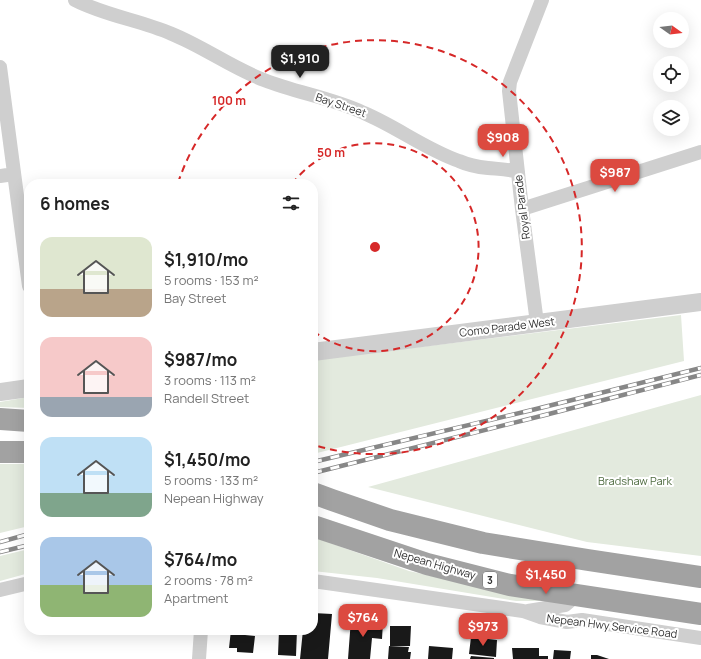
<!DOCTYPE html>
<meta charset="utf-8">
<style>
body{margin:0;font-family:Manrope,sans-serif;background:#f6f6f6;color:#222;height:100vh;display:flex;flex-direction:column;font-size:15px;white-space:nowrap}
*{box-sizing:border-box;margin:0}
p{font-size:13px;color:#767676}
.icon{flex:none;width:22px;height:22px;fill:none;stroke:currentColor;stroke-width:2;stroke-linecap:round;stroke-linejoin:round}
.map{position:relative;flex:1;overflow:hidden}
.drawer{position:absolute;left:24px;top:179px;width:294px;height:456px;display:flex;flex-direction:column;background:#fff;border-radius:16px;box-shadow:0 4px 16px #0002}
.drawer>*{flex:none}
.needle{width:26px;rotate:104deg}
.buttons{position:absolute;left:653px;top:12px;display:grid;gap:8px}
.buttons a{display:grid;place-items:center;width:36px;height:36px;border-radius:50%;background:#fff;box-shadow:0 4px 16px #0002;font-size:20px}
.price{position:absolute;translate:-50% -34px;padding:0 9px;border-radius:8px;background:#dc4a40;color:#fff;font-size:13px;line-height:26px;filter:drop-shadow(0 1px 2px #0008)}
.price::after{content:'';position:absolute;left:50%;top:24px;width:12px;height:9px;margin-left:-6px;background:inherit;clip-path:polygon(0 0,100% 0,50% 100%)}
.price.selected{background:#222;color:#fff}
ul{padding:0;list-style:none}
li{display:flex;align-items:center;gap:12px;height:100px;padding:0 16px}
li span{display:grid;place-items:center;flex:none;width:112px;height:80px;border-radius:12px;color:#555}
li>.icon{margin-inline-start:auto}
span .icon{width:48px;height:48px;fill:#fffc;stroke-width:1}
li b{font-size:17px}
h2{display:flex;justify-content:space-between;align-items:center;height:48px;padding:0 16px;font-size:17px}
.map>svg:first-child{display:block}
</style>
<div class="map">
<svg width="701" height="659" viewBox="0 0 701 659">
<rect width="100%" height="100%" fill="#fff"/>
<path fill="#e3eade" d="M681,315L684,361L313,454V360Z
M701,395V556L587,542L368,487Z
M29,397V408L0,407V402Z
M0,464H29V526L0,533Z
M313,537L409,571L543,601H516L377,578L313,571Z
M29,549V573L0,581V556Z"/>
<path fill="#191919" d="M313,613L332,614L328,659H300L303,630H313Z
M351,619L383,622L382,639L372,638L370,659H348Z
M390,626H411L410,646H390Z
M231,630H246L245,635L255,636L253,653L237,652V648H229Z
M279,630H297L296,656L278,655Z
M471,637L497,640L496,657L469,654Z
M389,646L409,647L408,652H411L410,659H388Z
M429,646L453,648L452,659H428Z
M512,648H539V656H548V659H513Z
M554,650L571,651L570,659H553Z
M591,655H597L609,659H591Z
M471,656L494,658V659H470Z"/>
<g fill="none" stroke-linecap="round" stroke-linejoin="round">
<path stroke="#cfcfcf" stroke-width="14" d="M75,0C106,16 140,20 172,34C204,47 232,68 264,80C297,93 332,98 364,113C397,127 425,149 459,161C468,165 478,167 488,168C498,169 508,169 518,172
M0,67L29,286
M0,176L14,174
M522,209L701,152
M537,323L522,209L509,91L510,82L542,0
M313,581L523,611L540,617L567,622L582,620L701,638
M0,590L29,583
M528,611L565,605L577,595
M199,659L201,630"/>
<path stroke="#cfcfcf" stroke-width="18" d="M313,352L701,302
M0,392L29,388"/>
<path stroke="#a2a2a2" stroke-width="22" d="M0,419L29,421
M0,452H29
M313,493L332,500L390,520L483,543L588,560L701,577
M313,526L427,564L510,585L701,614"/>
<defs>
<path id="rail" d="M313,462L532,410L701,368
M313,473L545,415L701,375
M0,542L29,534
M0,552L29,545"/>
</defs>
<use href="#rail" stroke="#878787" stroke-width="4.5"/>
<use href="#rail" stroke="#fff" stroke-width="3" stroke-dasharray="9" stroke-linecap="butt"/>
</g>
<g fill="none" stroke="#d62828" stroke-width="2" stroke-dasharray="7 5">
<path d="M292 184A104 104 0 1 1 313 331"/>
<path d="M178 183A207 207 0 1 1 314 445"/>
</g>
<g text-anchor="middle" stroke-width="4" stroke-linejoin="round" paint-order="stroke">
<rect fill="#fff" stroke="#707070" stroke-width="1" x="483" y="572" width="14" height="16" rx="3"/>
<g font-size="10" font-weight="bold" fill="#323232">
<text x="490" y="584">3</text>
</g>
<g font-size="11" fill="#323232" stroke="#fff">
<text transform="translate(341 105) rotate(19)" y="4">Bay Street</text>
<text transform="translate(522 207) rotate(-97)" y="4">Royal Parade</text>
<text transform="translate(507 327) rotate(-7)" y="4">Como Parade West</text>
<text transform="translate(435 564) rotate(16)" y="4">Nepean Highway</text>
<text transform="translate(612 626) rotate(7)" y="4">Nepean Hwy Service Road</text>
</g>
<g font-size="11" fill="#4f6c41" stroke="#fff">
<text x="635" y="485">Bradshaw Park</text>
</g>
</g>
<circle cx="375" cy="247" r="6" fill="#d62828" stroke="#fff" stroke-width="2"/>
<g font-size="12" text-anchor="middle" font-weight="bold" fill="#d62828" stroke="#fff" stroke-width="4" stroke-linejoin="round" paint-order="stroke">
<text x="229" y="105">100 m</text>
<text x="331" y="157">50 m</text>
</g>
</svg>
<div class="buttons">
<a><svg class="needle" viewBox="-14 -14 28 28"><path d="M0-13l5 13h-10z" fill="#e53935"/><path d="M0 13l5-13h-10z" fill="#767676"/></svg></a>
<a><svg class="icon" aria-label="locate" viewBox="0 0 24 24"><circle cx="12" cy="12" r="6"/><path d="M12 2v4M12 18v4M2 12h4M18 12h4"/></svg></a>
<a><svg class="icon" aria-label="layers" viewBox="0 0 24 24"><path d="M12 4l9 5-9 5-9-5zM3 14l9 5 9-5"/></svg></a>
</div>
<b class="price selected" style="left:300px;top:79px">$1,910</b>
<b class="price" style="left:503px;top:158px">$908</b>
<b class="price" style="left:615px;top:193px">$987</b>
<b class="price" style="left:546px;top:595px">$1,450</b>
<b class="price" style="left:363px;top:638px">$764</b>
<b class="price" style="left:483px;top:647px">$973</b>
<section class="drawer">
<h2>6 homes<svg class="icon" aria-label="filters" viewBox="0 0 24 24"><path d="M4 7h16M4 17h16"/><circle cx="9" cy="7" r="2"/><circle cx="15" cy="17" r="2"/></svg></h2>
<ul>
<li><span style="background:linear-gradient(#dfe7d0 65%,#b9a48a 0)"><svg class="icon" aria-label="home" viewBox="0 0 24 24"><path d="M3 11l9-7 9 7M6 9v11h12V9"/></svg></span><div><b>$1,910/mo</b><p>5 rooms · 153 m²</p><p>Bay Street</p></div></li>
<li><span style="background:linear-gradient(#f6c9c9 75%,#9aa5b1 0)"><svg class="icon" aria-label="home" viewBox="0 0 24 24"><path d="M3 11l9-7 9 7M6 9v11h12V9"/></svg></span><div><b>$987/mo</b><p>3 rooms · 113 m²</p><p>Randell Street</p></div></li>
<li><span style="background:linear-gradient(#bfe0f5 70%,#7fa58c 0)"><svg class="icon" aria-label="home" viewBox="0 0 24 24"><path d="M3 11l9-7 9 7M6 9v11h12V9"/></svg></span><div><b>$1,450/mo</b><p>5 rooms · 133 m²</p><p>Nepean Highway</p></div></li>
<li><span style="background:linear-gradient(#a9c7e8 60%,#8fb573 0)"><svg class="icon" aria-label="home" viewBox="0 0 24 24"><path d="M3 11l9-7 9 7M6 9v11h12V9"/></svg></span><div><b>$764/mo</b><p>2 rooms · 78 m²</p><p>Apartment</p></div></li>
</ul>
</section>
</div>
